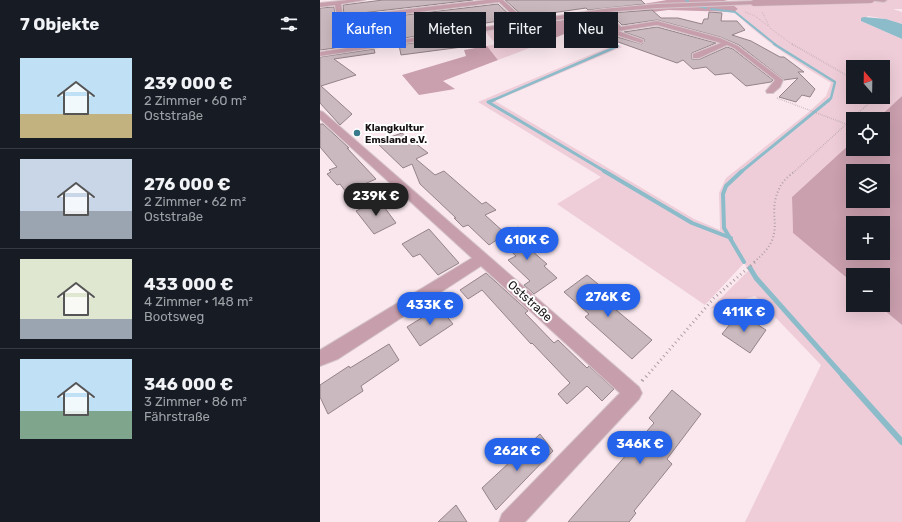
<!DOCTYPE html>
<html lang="de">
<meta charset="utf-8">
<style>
body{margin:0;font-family:Rubik,sans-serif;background:#20242c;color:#f1f3f6;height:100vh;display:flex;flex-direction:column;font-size:15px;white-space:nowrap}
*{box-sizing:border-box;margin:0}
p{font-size:13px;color:#9ea1a6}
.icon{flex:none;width:22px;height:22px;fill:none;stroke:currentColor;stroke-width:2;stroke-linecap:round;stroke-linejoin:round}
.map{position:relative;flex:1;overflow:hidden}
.panel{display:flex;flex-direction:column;background:#171b24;width:320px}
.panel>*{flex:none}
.top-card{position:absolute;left:12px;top:12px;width:380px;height:36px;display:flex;gap:8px}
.needle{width:26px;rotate:340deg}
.controls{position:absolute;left:526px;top:60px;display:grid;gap:8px}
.controls a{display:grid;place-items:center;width:44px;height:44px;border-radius:0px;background:#171b24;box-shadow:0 4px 16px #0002;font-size:20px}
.price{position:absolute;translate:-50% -34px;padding:0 9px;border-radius:14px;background:#2563eb;color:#fff;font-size:13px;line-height:26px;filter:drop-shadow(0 1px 2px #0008)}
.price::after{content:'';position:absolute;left:50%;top:24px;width:12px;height:9px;margin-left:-6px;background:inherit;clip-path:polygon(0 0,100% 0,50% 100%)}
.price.active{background:#222;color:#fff}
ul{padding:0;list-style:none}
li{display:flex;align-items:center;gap:12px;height:100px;padding:0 20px}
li+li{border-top:1px solid #363941}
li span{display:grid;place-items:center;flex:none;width:112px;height:80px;border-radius:0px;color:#555}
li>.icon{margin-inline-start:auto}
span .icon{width:48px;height:48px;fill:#fffc;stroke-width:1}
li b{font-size:17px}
h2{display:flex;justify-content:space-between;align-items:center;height:48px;padding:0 20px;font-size:17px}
.chip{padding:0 14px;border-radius:0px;background:#171b24;box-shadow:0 4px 16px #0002;font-size:14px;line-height:36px}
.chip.active{background:#2563eb;color:#fff}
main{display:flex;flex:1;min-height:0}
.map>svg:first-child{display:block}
</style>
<main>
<section class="panel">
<h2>7 Objekte<svg class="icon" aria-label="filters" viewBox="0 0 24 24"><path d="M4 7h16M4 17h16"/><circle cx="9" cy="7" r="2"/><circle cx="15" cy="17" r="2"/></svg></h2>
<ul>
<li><span style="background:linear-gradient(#bfe0f5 70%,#c2b280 0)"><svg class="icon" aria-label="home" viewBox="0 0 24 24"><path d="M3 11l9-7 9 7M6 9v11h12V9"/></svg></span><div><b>239 000 €</b><p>2 Zimmer · 60 m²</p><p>Oststraße</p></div></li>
<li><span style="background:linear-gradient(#c9d6e8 65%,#9aa5b1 0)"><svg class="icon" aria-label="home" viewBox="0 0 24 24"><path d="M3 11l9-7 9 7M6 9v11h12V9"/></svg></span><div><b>276 000 €</b><p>2 Zimmer · 62 m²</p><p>Oststraße</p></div></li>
<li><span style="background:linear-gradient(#dfe7d0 75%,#9aa5b1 0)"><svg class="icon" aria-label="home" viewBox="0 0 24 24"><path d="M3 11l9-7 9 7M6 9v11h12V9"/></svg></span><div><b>433 000 €</b><p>4 Zimmer · 148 m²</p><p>Bootsweg</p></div></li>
<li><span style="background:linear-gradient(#bfe0f5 65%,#7fa58c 0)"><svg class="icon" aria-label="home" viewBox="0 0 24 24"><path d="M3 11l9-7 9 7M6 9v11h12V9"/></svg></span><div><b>346 000 €</b><p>3 Zimmer · 86 m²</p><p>Fährstraße</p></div></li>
</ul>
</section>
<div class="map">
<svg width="582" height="522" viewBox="0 0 582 522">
<rect width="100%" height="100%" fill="#fae8ee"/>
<path fill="#eecdd8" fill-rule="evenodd" d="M404,0H582V9H573L582,12V24L566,19L548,16L541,21L582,39V96L557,119H533V141L472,197L473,233L533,283V305H558L582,325V522H425L501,365L435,296L390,309L429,270L424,263L385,305L237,204L281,177L158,102L296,44L302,47L175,101L374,219L400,230L399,193L406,178L490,111L506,96L511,83C476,62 443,40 414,12L418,9L412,4L433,1ZM533,67H563V97H533Z
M198,26L220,44L178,60L167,46L176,44L165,31Z"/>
<path fill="#ca9fae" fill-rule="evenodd" d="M347,0H404L408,1L311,6Z
M412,4L418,9L414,12L348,10L265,21L266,23L253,28L254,30L220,44L198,26L336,8Z
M167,46L178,60L123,81L135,89L99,95L82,75L146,56L144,50Z
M582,96V325L558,305H563V275H533V283L473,233L472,197L533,141V149H563V119H557ZM533,171H563V201H533ZM533,223H563V253H533Z"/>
<path fill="#8cbbca" d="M544,17L566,19L582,24V39L541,21V18Z"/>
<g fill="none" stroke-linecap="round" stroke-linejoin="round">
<path stroke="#8cbbca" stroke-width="2" d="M366,0L368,1
M378,6L386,8
M391,9L415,12L456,45"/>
<path stroke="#8cbbca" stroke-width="2.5" d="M454,44L515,82L511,98L508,101
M171,101L298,46"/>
<path stroke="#8cbbca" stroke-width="3" d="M174,100L168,102L286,172
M421,172L509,100"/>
<path stroke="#8cbbca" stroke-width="4" d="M284,171L372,223L411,238
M422,171L406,186L403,194L404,228L424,262"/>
<path stroke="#8cbbca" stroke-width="5" d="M430,268L436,278L524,377"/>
<path stroke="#8cbbca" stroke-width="6" d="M523,376L582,442"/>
</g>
<path fill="#cab9be" stroke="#948389" d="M63,0H153L24,15L23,5Z
M185,0H321L325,4L268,10L266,8L204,17Z
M178,4L194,19L151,25L153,28L77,39L76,36L67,37L60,18Z
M14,7L16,18L20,21L30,22L52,20L57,39H52L53,43L0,50V8Z
M332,10L341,18H358L382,24L384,19H388L389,12L402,13L401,21H417L425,30L412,35L431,41L460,57H464L484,72H478L495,89L490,97L482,95L476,102L459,97L478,78L464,80L419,45L400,37L337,20L302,25L290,13Z
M281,15L293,27L281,30L272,16Z
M337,27L396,43L372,53V59H380L407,47L413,49L453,80L451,82L426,86L411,73L395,75L386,67L373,69L363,60L357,63L287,38L285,35H290L322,44L324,42V39L304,32Z
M158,33L165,44L81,55L79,45Z
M54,49L55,53L14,59L36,75L1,86L32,114L20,125L0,103V57Z
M0,124H3L29,148H27L56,179L26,192L20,184L17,185L7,174L11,172L9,170L17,167L0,147Z
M82,133L108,153L96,159L115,175L124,171L162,204L166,202L176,210L165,215L186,234L169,245L148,225L143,227L134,218H136L100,184L92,164L83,168L56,142Z
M59,200L76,223L54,234L36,211Z
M198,227L212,239L204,244L227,264L224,266L237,278L214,294L204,285L210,281L188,260L196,256L178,239Z
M109,229L139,263L118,275L100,254L93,257L82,244Z
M166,273L208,311L205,313L234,343L238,340L267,368L269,366L294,389L282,401L267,386L247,404L238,394L250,383L212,343L211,344L162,290L148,299L140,290Z
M267,275L284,289L277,294L332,340L312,359L265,317L269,314L244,292Z
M119,307L133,324L100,346L87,327Z
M419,313L446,330L430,353L402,334Z
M69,344L79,360L41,386L43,391L8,414L0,397V385L29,366L30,368Z
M352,390L381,414L347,459L352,464L314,511L316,513L309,522H248L334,423L329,418Z
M220,434L233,451L176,510L162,488Z
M136,505L147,522H118Z"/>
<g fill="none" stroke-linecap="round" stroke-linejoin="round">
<defs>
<path id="minor" d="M28,0H45L21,4L23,17L166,0H183L206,21L283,9L337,4L434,1L436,4L337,8L287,12L301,27L337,21L400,38L418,46L463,80L460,87L453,93H447L446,91L455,80L414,48L407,45L379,58H373V54L401,43L337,25L298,31L323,40V42L321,43L290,33L267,36V34L296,28L282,13L0,56V52L60,43L53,18C42,19 26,24 17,18L15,5L0,7V3ZM179,2L200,22L67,42L58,17Z
M548,0H567L564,2Z
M0,111L3,112L319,387L322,393L319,399L205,522H179L182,514L300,393L161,266L18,359L0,366V350L152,258L0,119Z"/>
</defs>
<use href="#minor" stroke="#d6c6cb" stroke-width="2"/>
<path stroke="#ada0a4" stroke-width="1" stroke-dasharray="0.5 1.5" stroke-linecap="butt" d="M425,12L435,16L448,26
M442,12L450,28L473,45"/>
<path stroke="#ada0a4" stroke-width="1.5" stroke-dasharray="0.5 1.5" stroke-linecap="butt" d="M472,44L533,79
M457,98L526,124
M474,172L547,105L551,97"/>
<path stroke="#ada0a4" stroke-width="2" stroke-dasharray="1 2.5" stroke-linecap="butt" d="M434,262C470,232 445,219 459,189C462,181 469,176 475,171"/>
<path stroke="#ada0a4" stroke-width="3" stroke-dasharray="1 3.5" stroke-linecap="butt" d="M326,377L394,298L436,261"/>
<path stroke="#ada0a4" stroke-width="3.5" stroke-dasharray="1.5 4.5" stroke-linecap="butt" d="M322,381L326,376"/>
<use href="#minor" fill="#c79fac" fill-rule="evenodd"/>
<defs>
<path id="minor-bridge" d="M434,3L551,0"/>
</defs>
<use href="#minor-bridge" stroke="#d6c6cb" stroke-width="7" stroke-linecap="butt"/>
<use href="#minor-bridge" stroke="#c79fac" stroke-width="6"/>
</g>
<circle fill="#39798c" stroke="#fff" stroke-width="1.5" cx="37" cy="133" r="4"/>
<g text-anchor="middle" stroke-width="4" stroke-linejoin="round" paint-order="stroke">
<g font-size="10" font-weight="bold" fill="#171113" stroke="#fff" text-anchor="start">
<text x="45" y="131">Klangkultur<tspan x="45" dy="12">Emsland e.V.</tspan></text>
</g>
<g font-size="12" fill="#171113" stroke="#fff">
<text transform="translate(210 301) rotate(42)" y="4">Oststraße</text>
</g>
</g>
</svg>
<div class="controls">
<a><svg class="needle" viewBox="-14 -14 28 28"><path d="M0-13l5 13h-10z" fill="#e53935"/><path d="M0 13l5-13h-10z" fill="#9ea1a6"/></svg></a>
<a><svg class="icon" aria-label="locate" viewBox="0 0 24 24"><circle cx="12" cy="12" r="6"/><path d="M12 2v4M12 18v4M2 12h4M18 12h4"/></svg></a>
<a><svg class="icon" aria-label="layers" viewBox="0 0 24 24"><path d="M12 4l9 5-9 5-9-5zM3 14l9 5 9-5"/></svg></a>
<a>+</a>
<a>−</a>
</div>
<b class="price active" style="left:56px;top:217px">239K €</b>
<b class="price" style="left:207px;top:261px">610K €</b>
<b class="price" style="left:288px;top:318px">276K €</b>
<b class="price" style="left:110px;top:326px">433K €</b>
<b class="price" style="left:424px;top:333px">411K €</b>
<b class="price" style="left:320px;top:465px">346K €</b>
<b class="price" style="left:197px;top:472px">262K €</b>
<div class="top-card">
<a class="chip active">Kaufen</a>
<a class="chip">Mieten</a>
<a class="chip">Filter</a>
<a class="chip">Neu</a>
</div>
</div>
</main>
